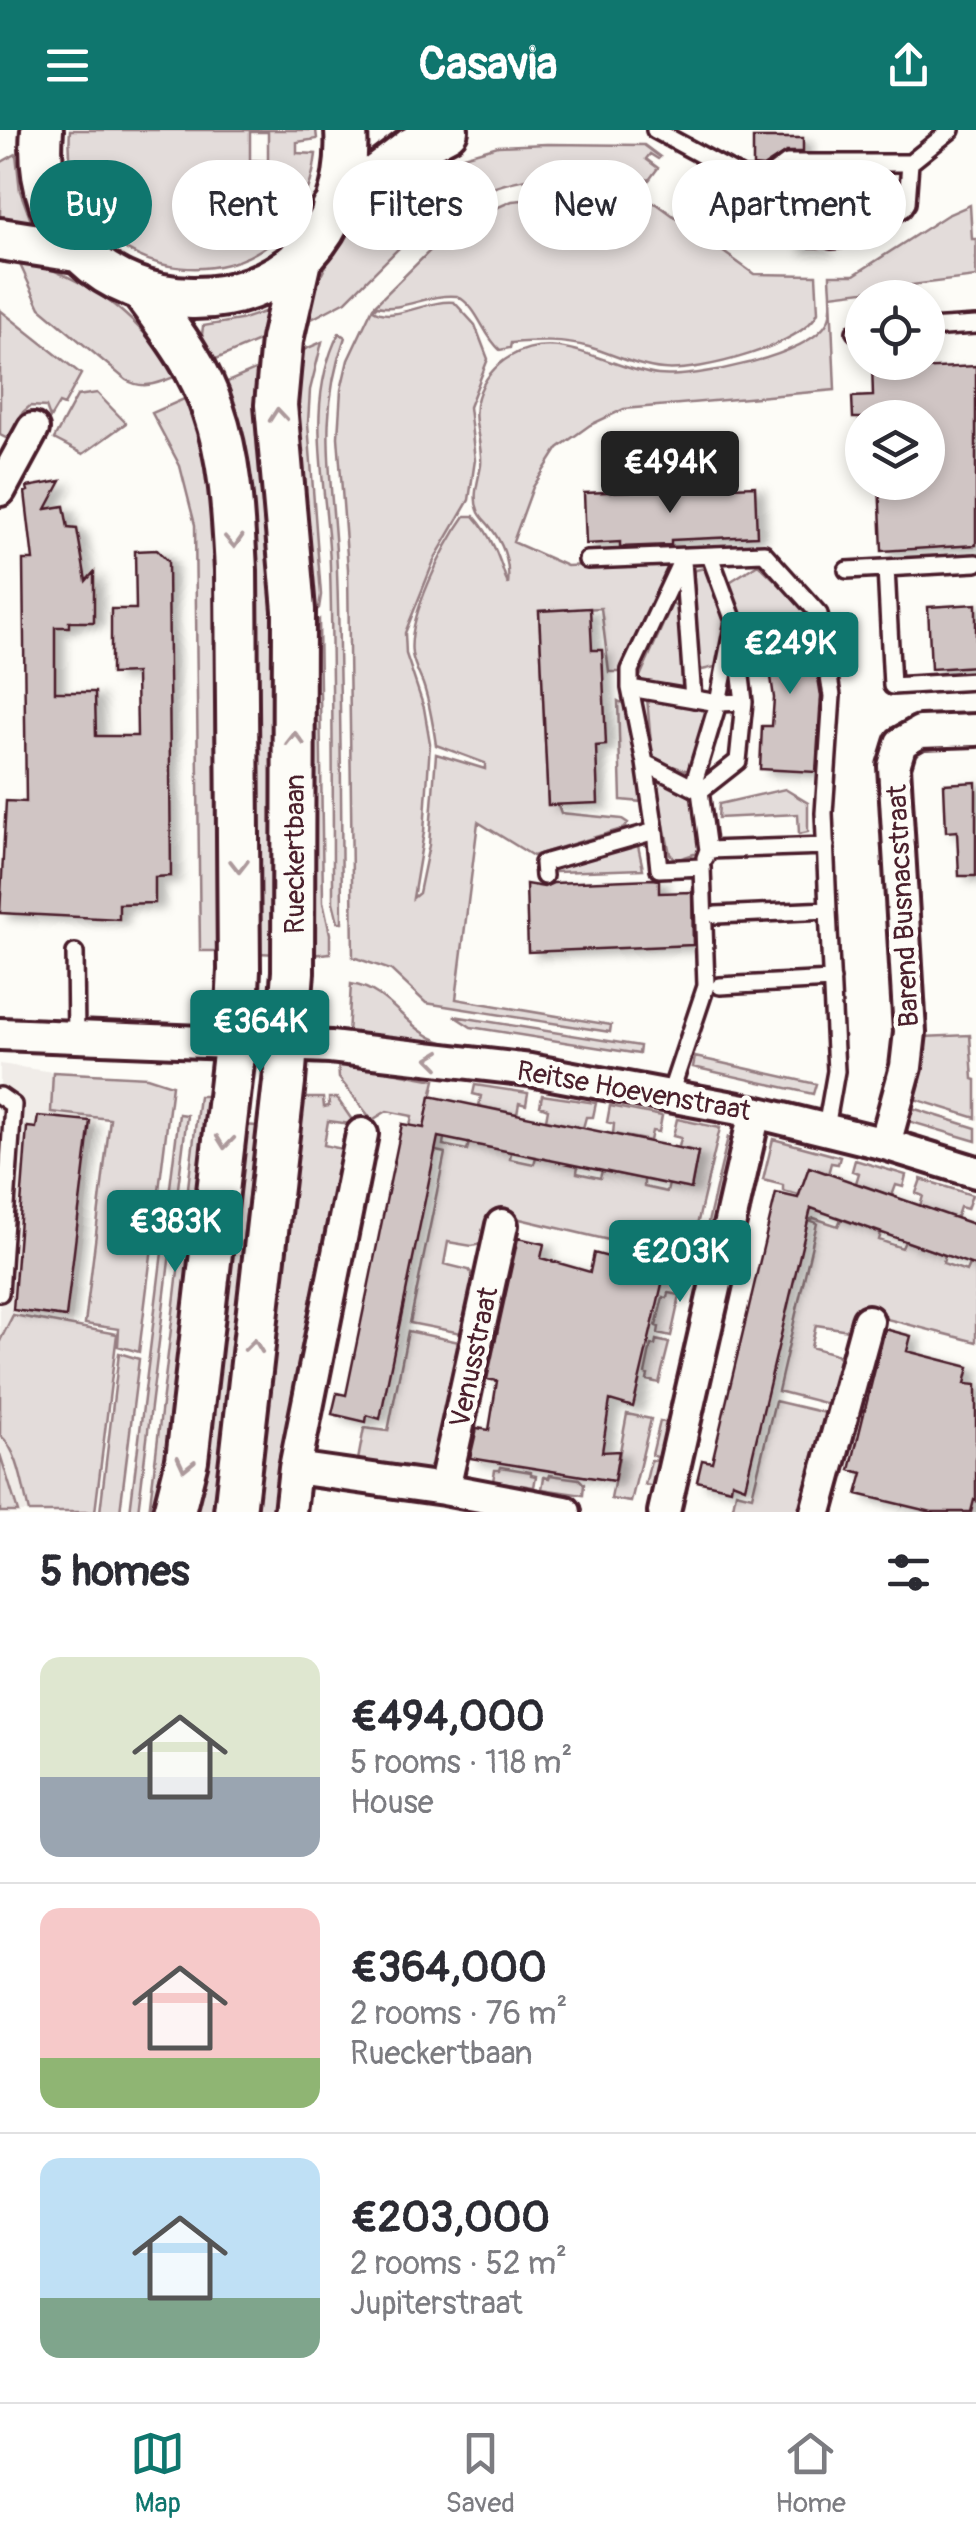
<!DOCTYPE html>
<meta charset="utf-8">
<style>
body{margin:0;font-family:Pangolin,sans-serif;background:#f7f7f7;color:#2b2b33;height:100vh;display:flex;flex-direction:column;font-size:38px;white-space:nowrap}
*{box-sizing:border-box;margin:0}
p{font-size:32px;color:#7c7c81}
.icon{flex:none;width:55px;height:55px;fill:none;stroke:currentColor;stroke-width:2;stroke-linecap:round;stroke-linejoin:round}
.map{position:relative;height:1382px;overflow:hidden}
.sheet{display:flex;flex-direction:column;background:#fff;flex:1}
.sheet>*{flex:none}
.hud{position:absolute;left:30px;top:30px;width:918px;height:90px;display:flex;gap:20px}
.buttons{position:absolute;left:845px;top:150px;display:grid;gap:20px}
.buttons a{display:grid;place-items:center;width:100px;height:100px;border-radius:50%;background:#fff;box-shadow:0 5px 15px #0003;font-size:50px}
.price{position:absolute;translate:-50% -85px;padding:0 22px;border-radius:10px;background:#0f766e;color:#fff;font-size:32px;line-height:65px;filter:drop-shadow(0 2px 5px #0008)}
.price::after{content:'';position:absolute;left:50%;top:60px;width:30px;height:22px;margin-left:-15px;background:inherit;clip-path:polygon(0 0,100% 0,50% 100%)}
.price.current{background:#222;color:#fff}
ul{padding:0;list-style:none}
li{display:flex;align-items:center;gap:30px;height:250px;padding:0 40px}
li+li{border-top:2px solid #e1e1e2}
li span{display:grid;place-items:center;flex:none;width:280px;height:200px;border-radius:20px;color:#555}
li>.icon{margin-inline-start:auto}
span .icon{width:120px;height:120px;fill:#fffc;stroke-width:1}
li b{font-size:42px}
h2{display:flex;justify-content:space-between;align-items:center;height:120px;padding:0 40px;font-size:42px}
.tag{padding:0 35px;border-radius:45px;background:#fff;box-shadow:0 5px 15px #0003;font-size:35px;line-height:90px}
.tag.current{background:#0f766e;color:#fff}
header{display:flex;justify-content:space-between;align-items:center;height:130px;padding:0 40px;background:#0f766e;color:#fff;font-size:45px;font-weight:700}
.menu{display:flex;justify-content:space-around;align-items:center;height:140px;border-top:2px solid #e1e1e2;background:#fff;font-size:28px;color:#7c7c81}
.menu a{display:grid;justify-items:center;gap:5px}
.menu .current{color:#0f766e}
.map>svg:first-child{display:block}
</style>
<header><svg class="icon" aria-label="menu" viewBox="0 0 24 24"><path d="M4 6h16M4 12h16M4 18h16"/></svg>Casavia<svg class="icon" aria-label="share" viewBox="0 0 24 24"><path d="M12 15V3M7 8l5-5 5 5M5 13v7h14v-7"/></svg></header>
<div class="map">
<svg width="976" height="1382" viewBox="0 0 976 1382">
<defs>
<filter id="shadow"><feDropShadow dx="9" dy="5" stdDeviation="5" flood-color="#0004"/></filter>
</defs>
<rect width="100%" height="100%" fill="#fdfcf7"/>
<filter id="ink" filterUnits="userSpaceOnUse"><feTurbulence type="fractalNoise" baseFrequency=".01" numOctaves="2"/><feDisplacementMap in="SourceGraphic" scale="20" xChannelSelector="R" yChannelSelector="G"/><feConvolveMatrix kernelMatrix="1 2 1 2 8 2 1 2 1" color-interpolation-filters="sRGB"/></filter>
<g filter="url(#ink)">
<path fill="#f0ece8" d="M0,934L53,942L51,982L97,987L72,1194L117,1204L95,1382H0Z"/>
<path fill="#e3dcda" stroke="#967e82" stroke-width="2.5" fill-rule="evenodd" d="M70,0H316L317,9L297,12V23L316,24C298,192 57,167 70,0ZM250,2H268V31L250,30Z
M547,14L644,15L660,27L658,29L650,24L646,29L658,38L649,50C594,33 516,45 464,69L449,30L498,16Z
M16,24L20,61L33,96L0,87V33Z
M424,32L434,62L429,88L346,171L302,194C328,115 356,80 424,32Z
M601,63L633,65L657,74L754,144L816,145L818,182C805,215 698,243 663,239C637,237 613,224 589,217C563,210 537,211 511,213L510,218L500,220C482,204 479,178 457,166C429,163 402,182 377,176L373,180C394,193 428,169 454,172L475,195L488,229L469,277L475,330L469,370L435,428L405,503L406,524L424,578L430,613L424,702L413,768L419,763L429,715L436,624L485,639V633L436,615C433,594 430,574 423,554C419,544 414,535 412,524C407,488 444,415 465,386H474C493,407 500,431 508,455C510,435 504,415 491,398C487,392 480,387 478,380C472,366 479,349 481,335C483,312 470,290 478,267C483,250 495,235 511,226C560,198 609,239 658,245C693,249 812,226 828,191C834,179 830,158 830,145H854L947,85L970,75L972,109H976V147L831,165L835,260L624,279L590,295L558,318L533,357L513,412L567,436L673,431L620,542H609L601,478L539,481L548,675H558L561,683L622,689L628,693L625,698L533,726L478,692L456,869L611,895L610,902L426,873L391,840L353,827L348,439L338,307L341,260L348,230L373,177L455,96L512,71Z
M17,128C92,149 133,183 179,245C160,252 145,261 126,250L40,178Z
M0,180L81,244L64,275L59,273L50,288L46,277L30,276L23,282L8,309L0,305Z
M270,180L261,210L214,230L202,205L203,196L240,190Z
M339,203L345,207C315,291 334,355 337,441C341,558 341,675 342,792H338L333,772C333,660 333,548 330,436C328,358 302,276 339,203Z
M322,212L310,260L308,293L321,465L319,478L310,486L292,285L296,223Z
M262,237L275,391L281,824L256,823L220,255Z
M97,263L126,293L83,324L54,309L77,266Z
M191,266L216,365L226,821H200L195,395L180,336L152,283Z
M758,434L811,484L812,491L755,498L756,511L745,512L728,453Z
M709,437L728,486L719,536L702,540L697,535L690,445L696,440Z
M672,474L679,476L685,552L683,558L678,560L642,553L639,549Z
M319,490L323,772L330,804V823L310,825L312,496Z
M647,568L707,579L693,638L688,641L654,630L652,626Z
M618,571L626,575L643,672L621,670Z
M663,649L694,669L703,715L700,722L676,730L670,724L656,656Z
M785,659L808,673V702L799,704L798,684L718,688L719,674Z
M637,711L643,739L556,742L553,737Z
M351,854C394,860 408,908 452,914L451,920L348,905Z
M454,886L640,916L639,924L471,897Z
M970,905L973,949L976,950V988L908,967L922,907Z
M695,927L816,954L813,964L693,937Z
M338,932L435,950L424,998L410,996L412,986L387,981L372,990L339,948Z
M53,942L147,947L172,955L139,1222L118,1216L119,1199L85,1194L110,989L51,982Z
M475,955L528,963L526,975L519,973L517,984L479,976L481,966L473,964Z
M542,965L596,973L593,987H586L583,998L546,990L548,979L540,976Z
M199,966H218L167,1382H149Z
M303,968H323L324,977L329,976V968H337L352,990L351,994L328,991L324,1015L346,1020L279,1382H250Z
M610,976L662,986L659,1002L652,1001L650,1011L613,1004L614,994L607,992Z
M912,978L976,998V1011L908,991Z
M179,984L187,985L138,1382H130Z
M677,989L720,998L689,1129L490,1082L481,1114L472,1116L448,1112L444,1134L469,1140L474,1147L461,1203L410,1193L445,1023L422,1018L425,1004L444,1008L443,1015L467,1020L469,1013L511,1022L510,1029L534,1034L536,1027L578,1035L577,1043L600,1048L602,1041L644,1049V1057L667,1062L669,1054L691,1058L698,1022L679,1017L681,1008L673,1006Z
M243,995L257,996L243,1109V1143L223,1382H196Z
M728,1007L737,1009L707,1134L699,1131Z
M773,1009L840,1027L838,1034L831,1033L828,1044L809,1037L799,1065L783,1061V1055L763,1050Z
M855,1030L906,1045L903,1057L896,1055L892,1066L856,1053L859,1043L852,1041Z
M921,1049L972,1065L967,1079L960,1077L956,1089L920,1076L923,1066L916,1063Z
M814,1088L838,1096L841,1089L881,1103L879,1110L902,1118L905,1111L945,1125L943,1133L966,1141L969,1134L976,1136V1212L856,1181L849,1200L816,1195L811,1217L836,1224L842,1230L832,1275L778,1261L817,1093L808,1090Z
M668,1163L680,1165L671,1206L658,1203L659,1197L656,1196L663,1167L667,1168Z
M13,1185L117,1204L95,1382H29C23,1359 19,1321 0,1305V1211Z
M408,1201L459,1212L436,1342L358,1330L364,1298L388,1301Z
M656,1210L669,1213L659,1253L647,1250L648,1245L645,1244L651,1215H655Z
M119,1223L139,1229L120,1382H100Z
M775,1271L830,1284L806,1382H732L736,1362L752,1366Z
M627,1284L651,1289L631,1372L611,1369Z
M660,1291L669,1293L654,1357L645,1355L651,1330L657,1331V1327L652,1325Z
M0,1324L18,1382H0Z
M501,1337L531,1342V1345L536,1346L534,1357L493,1351L495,1340H500Z
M550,1345L579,1349L584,1354L583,1365L542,1359L544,1347L549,1348Z"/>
<path fill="#d0c5c4" stroke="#4a1f2b" stroke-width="2.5" filter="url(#shadow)" d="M753,8H803V22H786L763,37L753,36Z
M791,44H802V60L897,61L896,69L853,97L826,100L820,110L824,118L791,117L796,105L786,97V93H779L778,54Z
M872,232H897V240L976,236V415L882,421L879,352H928V288H853L852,267L873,266Z
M61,351L46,379L64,376L68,398L77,399L86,451L94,442V492H69V497H55V562H95L96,606H137L136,543L111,544V479H136L135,421L157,420L168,431L171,746L155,747V773L119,774V789L0,783L6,671L26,672L23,430H33L25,362L28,361L27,357Z
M755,356L757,406L671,410V415L620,417V412L586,414L584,363Z
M976,474V536L931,539L928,477Z
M590,478L592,520H602L606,615L596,616L598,673L548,675L539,481Z
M809,491L821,566L816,642L760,639L762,596H772L774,568L770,540L760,542L754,498Z
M976,652V746H959L957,701L946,702L944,654Z
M653,749L659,750V763L692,762L693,815L528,822L526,754L544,757L553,753Z
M430,966L698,1022L691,1059L438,1007L380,1289L367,1285L366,1292L332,1284L337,1263L346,1265L402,994L424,998Z
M38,986L90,991L66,1187L13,1180L27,997L36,998Z
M809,1037L976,1095V1136L811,1078L745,1357L732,1352L731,1359L697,1351L702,1330L712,1332L776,1063L798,1068Z
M518,1108L544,1114L541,1128L590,1142L594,1123L627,1132L629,1124L667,1133L633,1277L610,1270L602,1322L619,1321L614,1351L470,1328L477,1298L489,1300L497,1251L487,1249Z
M885,1199L911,1206L907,1221L969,1237L965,1254L976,1255V1371L974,1370L971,1382H932L857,1364L863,1343L850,1340Z"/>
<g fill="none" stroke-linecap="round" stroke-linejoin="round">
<defs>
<path id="service" d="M655,0L742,47L767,48L787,33H910L951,0
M767,48L768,105L785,108
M831,110L857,108L903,79L907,73L910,33
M928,198L976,195
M855,202H862
M587,430L764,423L819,484L832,566L824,683L828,780
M683,431L693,569
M886,438L892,556L976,551
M847,440L976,433
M736,505L744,572
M630,558V540L683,427
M645,633L655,701
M693,656L718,573L734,491L710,426
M700,661L645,633L630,558L718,573L744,572L738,631L700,661L708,720
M705,728L708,720L826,716
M544,746L543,733L655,701L659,739L702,737L706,856L670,964
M716,785L828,780L836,941L826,998
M75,823L76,908
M720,856L832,850
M0,966L13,975L0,1163"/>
<path id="minor" d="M0,360L33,299
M0,904L330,917L530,940L755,982L885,1014L976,1042
M885,1014L906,937L910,902L894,636L901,613L920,602L976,600
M295,1338L444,1359L565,1382
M444,1359L502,1095
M290,1382L295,1338L362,1004
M664,1382L755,982
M816,1382L868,1191"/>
<path id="secondary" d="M42,0C22,219 360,229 346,0
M333,79L411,19L447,0
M0,109L83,122
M142,161C169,198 199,235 213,280C231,331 233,386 236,440L239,840L235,915L187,1330L174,1382
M235,1382L284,952L293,842L294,480L276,275L282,210L301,126"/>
</defs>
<use href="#service" stroke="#4a1f2b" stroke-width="22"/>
<use href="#minor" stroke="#4a1f2b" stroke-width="38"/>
<use href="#secondary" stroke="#4a1f2b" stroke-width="48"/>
<use href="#service" stroke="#fdfcf7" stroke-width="15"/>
<use href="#minor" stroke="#fdfcf7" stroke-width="30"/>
<use href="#secondary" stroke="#fdfcf7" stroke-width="40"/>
</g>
<defs><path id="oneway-chevron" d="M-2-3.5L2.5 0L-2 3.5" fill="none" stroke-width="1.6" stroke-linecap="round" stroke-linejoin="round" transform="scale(2.5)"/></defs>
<g stroke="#ac999b">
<use href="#oneway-chevron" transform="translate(278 285) rotate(-95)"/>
<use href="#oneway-chevron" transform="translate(234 411) rotate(87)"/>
<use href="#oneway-chevron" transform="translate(295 609) rotate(-90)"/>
<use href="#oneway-chevron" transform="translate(239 736) rotate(90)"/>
<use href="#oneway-chevron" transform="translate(434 929) rotate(-173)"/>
<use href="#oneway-chevron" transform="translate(225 1012) rotate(96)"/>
<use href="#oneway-chevron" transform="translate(254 1216) rotate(-83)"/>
<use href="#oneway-chevron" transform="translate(185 1334) rotate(103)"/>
</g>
</g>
<g text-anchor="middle" stroke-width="9" stroke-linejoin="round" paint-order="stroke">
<g font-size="28" fill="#4a1f2b" stroke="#fdfcf7">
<text transform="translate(294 724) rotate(-90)" y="10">Rueckertbaan</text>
<text transform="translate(902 776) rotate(-93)" y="10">Barend Busnacstraat</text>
<text transform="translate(634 960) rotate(10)" y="10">Reitse Hoevenstraat</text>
<text transform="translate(473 1227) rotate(-78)" y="10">Venusstraat</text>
</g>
</g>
</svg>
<div class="buttons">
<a><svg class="icon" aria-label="locate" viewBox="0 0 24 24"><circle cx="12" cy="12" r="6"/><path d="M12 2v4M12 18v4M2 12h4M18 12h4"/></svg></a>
<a><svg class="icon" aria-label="layers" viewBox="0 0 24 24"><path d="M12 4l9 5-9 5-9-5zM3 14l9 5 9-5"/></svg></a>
</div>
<b class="price current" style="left:670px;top:386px">€494K</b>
<b class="price" style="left:790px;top:567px">€249K</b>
<b class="price" style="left:260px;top:945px">€364K</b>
<b class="price" style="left:175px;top:1145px">€383K</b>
<b class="price" style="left:680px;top:1175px">€203K</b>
<div class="hud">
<a class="tag current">Buy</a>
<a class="tag">Rent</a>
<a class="tag">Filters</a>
<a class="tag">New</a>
<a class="tag">Apartment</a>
</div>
</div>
<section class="sheet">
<h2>5 homes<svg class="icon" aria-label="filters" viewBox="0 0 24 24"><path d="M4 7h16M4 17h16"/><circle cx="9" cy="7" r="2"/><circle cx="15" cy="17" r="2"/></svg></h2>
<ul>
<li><span style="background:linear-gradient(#dfe7d0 60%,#9aa5b1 0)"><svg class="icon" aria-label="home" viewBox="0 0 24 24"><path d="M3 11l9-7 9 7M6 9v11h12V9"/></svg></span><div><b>€494,000</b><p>5 rooms · 118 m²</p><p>House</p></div></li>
<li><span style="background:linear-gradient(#f6c9c9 75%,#8fb573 0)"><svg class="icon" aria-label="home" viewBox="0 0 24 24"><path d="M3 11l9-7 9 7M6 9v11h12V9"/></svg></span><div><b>€364,000</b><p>2 rooms · 76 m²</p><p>Rueckertbaan</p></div></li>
<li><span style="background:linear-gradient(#bfe0f5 70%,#7fa58c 0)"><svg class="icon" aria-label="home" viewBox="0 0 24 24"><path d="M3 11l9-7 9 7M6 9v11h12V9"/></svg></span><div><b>€203,000</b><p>2 rooms · 52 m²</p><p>Jupiterstraat</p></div></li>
</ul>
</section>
<nav class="menu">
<a class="current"><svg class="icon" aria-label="map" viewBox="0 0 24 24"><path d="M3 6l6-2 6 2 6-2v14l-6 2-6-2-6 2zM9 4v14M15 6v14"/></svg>Map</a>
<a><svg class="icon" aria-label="saved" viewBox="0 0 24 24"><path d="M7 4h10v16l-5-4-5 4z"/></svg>Saved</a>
<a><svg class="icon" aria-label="home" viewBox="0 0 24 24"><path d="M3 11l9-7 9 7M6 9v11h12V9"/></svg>Home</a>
</nav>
